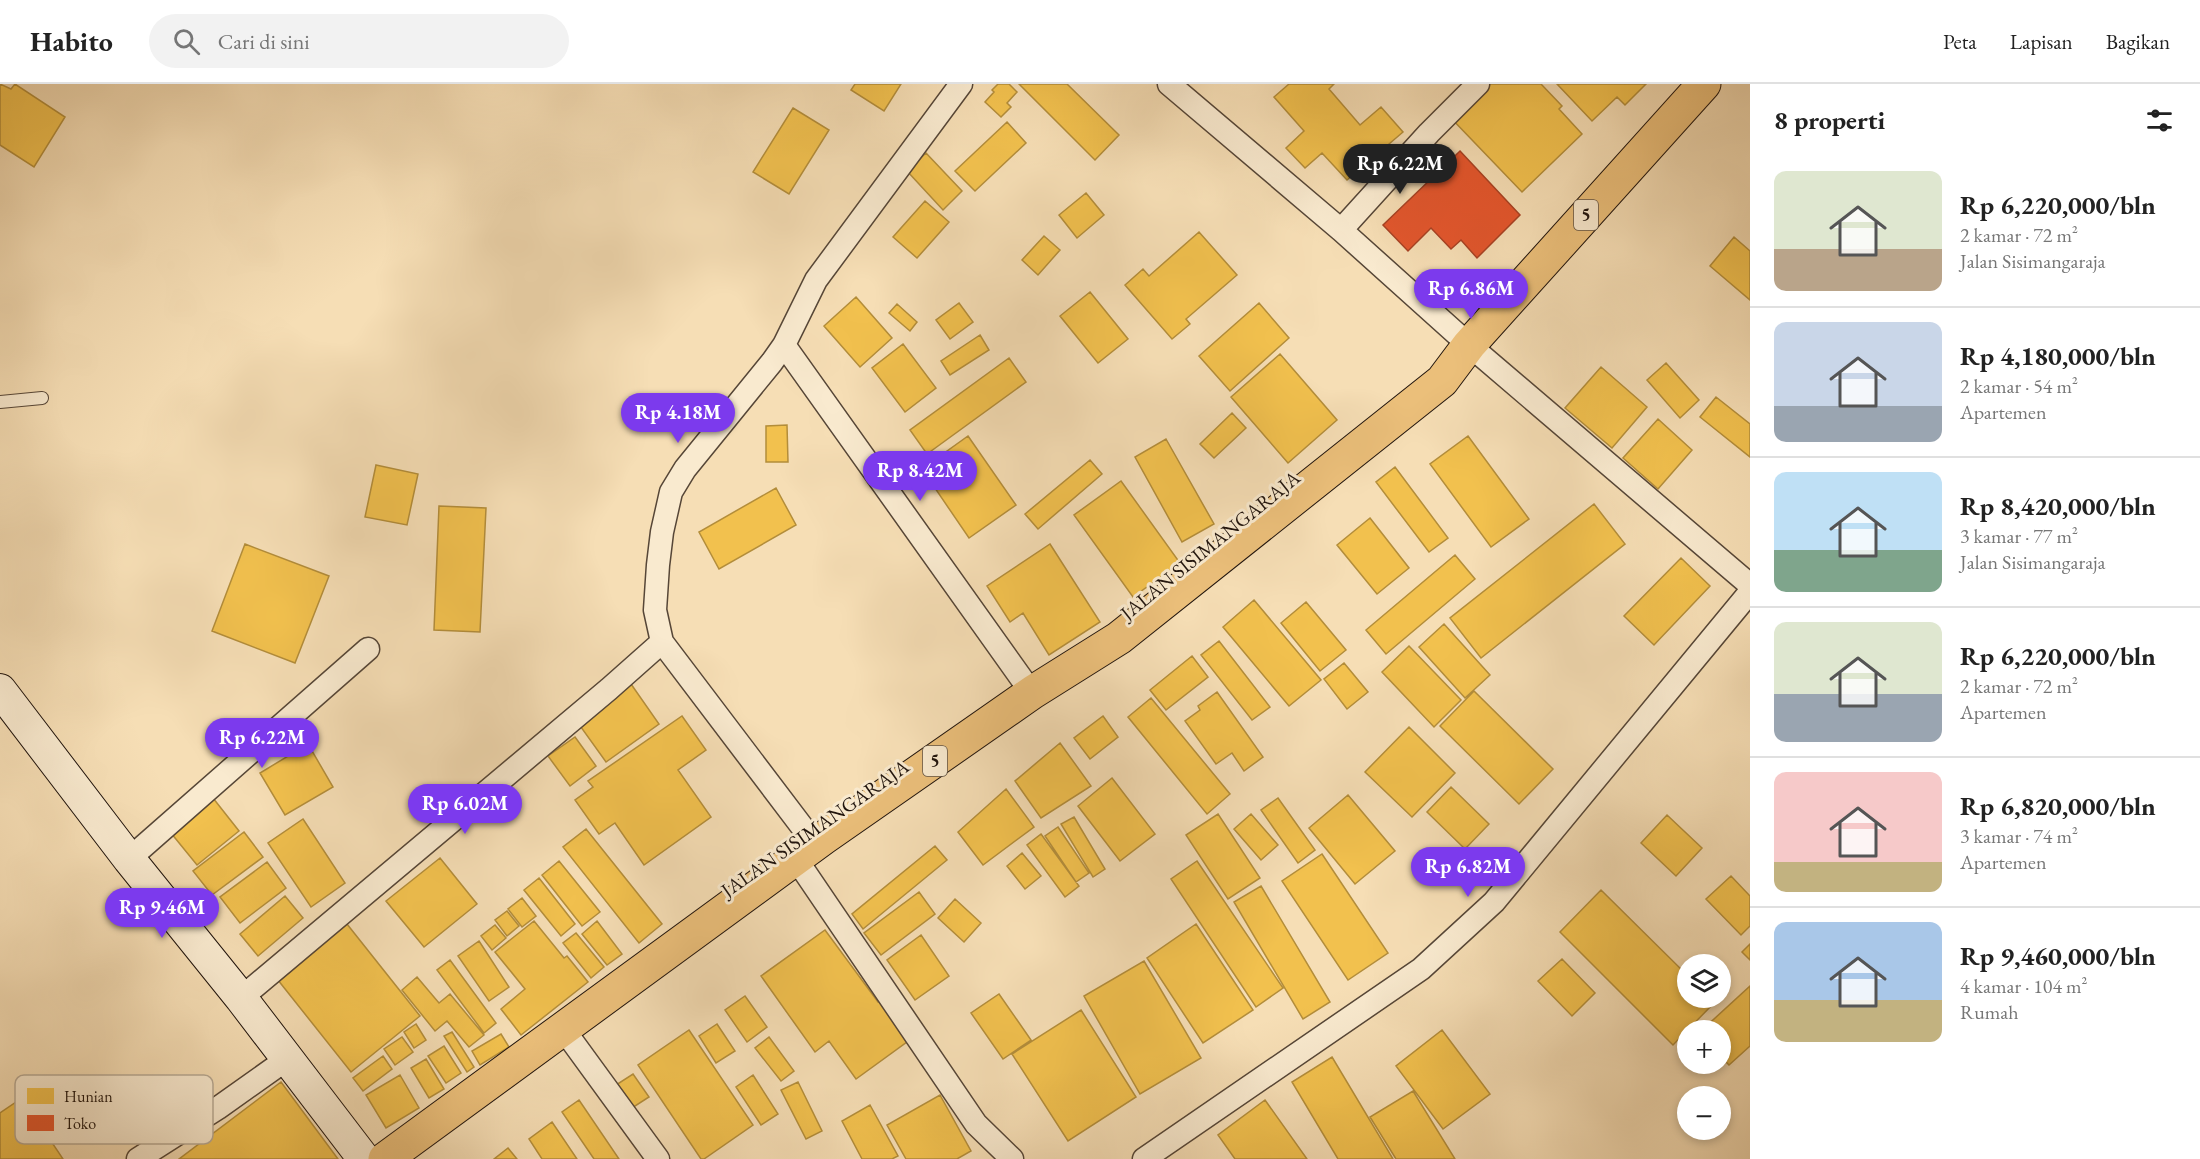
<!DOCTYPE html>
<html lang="id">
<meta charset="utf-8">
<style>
body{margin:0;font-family:"EB Garamond",serif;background:#f2f2f2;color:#222;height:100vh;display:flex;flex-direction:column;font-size:22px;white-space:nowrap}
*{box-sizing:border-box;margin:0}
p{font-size:20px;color:#767676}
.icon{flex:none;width:33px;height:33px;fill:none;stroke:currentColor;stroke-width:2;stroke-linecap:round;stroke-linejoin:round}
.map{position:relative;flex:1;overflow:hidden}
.side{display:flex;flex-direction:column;background:#fff;width:450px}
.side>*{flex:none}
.buttons{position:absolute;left:1677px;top:870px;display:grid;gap:12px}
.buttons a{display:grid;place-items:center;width:54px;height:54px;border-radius:50%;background:#fff;box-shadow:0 3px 9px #0003;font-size:30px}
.price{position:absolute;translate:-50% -51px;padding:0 14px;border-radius:21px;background:#7c3aed;color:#fff;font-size:20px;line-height:39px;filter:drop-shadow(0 2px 3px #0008)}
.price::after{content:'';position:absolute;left:50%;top:36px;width:18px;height:14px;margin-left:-9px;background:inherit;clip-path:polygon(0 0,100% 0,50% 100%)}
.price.on{background:#222;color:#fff}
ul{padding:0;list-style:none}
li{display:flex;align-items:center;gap:18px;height:150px;padding:0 24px}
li+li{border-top:2px solid #e0e0e0}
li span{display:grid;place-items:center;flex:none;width:168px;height:120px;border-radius:12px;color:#555}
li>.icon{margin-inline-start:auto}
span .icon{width:72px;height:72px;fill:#fffc;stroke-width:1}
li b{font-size:26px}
h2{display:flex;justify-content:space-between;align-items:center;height:72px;padding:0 24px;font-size:26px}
header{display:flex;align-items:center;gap:36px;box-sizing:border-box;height:84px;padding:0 30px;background:#fff;border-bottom:2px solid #e0e0e0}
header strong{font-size:28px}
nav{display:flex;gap:33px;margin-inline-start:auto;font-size:21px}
.search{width:420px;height:54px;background:#f2f2f2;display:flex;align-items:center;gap:15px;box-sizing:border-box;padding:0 21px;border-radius:33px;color:#767676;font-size:22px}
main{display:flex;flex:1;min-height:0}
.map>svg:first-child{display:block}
</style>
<header>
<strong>Habito</strong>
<div class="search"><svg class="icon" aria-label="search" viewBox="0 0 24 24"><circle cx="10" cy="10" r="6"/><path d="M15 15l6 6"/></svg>Cari di sini</div>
<nav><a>Peta</a><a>Lapisan</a><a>Bagikan</a></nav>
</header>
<main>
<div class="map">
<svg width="1750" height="1075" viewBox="0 0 1750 1075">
<rect width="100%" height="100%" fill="#f6deb5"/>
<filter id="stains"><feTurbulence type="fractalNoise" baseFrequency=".00333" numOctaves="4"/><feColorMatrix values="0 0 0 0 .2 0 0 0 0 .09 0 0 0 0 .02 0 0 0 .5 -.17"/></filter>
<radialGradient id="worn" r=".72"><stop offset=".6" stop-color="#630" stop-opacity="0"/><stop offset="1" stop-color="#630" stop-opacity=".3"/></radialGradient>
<path fill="#f2c14e" stroke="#b38d3a" stroke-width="1.5" d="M0,0L11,5L15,0L65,33L34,83L0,61Z
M855,0H901L884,27L851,6Z
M998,0H1009L1017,8L1007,19L1011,23L1001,33L985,18L994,8L992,6Z
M1019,0H1067L1119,51L1095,76Z
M1289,0H1334L1329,5L1360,41L1381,23L1403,48L1347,96L1322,69L1305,84L1286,64L1304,47L1274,13Z
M1482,0H1541L1562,22L1559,25L1582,50L1522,108L1449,32Z
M1557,0H1646L1625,21L1617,13L1592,37Z
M793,24L829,46L789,110L753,88Z
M1007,38L1026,59L975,107L955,87Z
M926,69L962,107L943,126L907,87Z
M1086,109L1104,131L1077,154L1059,131Z
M925,117L949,138L917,174L893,153Z
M1199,148L1237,191L1186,235L1190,240L1172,255L1125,201L1143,185L1149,192Z
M1044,152L1060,166L1038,191L1022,176Z
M1734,153L1750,167V216L1710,182Z
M1090,208L1128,255L1098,279L1060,232Z
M856,213L892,254L860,283L824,242Z
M959,219L973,238L950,255L936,236Z
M1259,219L1289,254L1230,307L1199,272Z
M897,220L917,238L910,247L889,229Z
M980,251L989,266L950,291L941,277Z
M903,260L936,304L905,328L872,284Z
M1280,270L1337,336L1288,379L1231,313Z
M1009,274L1026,298L927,370L910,346Z
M1666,279L1699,316L1680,334L1647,296Z
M1601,283L1647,323L1612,364L1565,324Z
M1716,313L1750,340V373L1700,333Z
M1232,329L1246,344L1214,374L1200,360Z
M1658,335L1692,366L1658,405L1623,374Z
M787,341L788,378H766V342Z
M968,352L1016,421L969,454L922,385Z
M1468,352L1529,435L1491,463L1430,380Z
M1166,355L1214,440L1182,458L1135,373Z
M1090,376L1102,390L1038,445L1025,430Z
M376,381L418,390L407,441L365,433Z
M1395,383L1448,454L1429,468L1376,398Z
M1121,397L1180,479L1133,513L1074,431Z
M776,404L796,441L719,485L699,448Z
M1594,420L1625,460L1481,574L1450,534Z
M439,422L486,424L480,548L434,546Z
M1370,434L1409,484L1377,510L1337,461Z
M245,460L329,492L295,579L212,547Z
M1050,460L1100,538L1049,571L1023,529L1010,538L987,502Z
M1455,471L1475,495L1386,570L1366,546Z
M1681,474L1710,502L1654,561L1624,532Z
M1254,516L1321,596L1289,622L1223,543Z
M1306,518L1346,566L1320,587L1281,539Z
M1444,540L1490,591L1465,614L1419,563Z
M1219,557L1270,623L1252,636L1201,571Z
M1409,562L1461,616L1434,643L1382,588Z
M1192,572L1208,593L1166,626L1150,606Z
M1344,579L1368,608L1347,625L1324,595Z
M631,600L659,640L606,678L578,639Z
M1474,607L1553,685L1519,720L1440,642Z
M1217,608L1263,673L1244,687L1232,669L1216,680L1185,637L1200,626L1198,622Z
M1151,614L1230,710L1207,730L1128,633Z
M682,632L706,666L678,686L711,733L644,781L615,739L599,750L575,716L593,703L588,697Z
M1103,632L1118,653L1090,675L1074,654Z
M1409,643L1455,689L1412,733L1365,688Z
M575,653L596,682L570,702L548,672Z
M1060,659L1091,702L1041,734L1015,697Z
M308,660L333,703L285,731L260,689Z
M1112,694L1155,750L1120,777L1078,722Z
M1451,703L1489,740L1465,765L1427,728Z
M1006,705L1034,743L983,781L958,748Z
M1348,711L1395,767L1355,800L1309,744Z
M213,714L239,747L197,781L171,749Z
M1278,714L1315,766L1298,779L1261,726Z
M1218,730L1260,794L1228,815L1186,751Z
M1251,730L1278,761L1261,776L1234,745Z
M1667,731L1702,764L1676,792L1641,759Z
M1074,733L1105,785L1093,793L1061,740Z
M303,735L345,799L311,823L268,759Z
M1058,743L1089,789L1076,798L1045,752Z
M586,745L662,840L639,859L563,763Z
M244,748L263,773L212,811L193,787Z
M1041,750L1079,802L1065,813L1027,761Z
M935,762L947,776L863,845L852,830Z
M1022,769L1041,792L1025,805L1007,782Z
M1322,770L1388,869L1348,896L1282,797Z
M440,774L477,820L424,863L386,817Z
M559,777L600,828L582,842L542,791Z
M1197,777L1283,904L1256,923L1171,795Z
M267,778L286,804L240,839L220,813Z
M1731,792L1750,812V842L1741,851L1706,815Z
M539,794L575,840L561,852L524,806Z
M1261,802L1330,918L1303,935L1234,818Z
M1601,806L1688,892V914H1709L1714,919L1673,961L1560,848Z
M919,808L935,830L881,871L864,849Z
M285,812L303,834L258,872L240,850Z
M522,814L536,832L522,843L508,825Z
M955,815L981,839L964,858L938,834Z
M507,827L519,842L507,852L495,836Z
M343,835L420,932L351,988L274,891Z
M534,837L564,874L567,872L588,898L521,951L501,925L525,905L495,868Z
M597,837L622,870L607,881L582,850Z
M1196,840L1253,926L1203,959L1147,874Z
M495,841L506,854L492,866L481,852Z
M825,846L878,918L882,915L911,955L856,995L829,957L815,968L761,892Z
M576,849L604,883L591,894L563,859Z
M921,851L949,892L915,916L887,876Z
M479,857L509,903L489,917L458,872Z
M1750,860V876L1742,868Z
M1562,875L1595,909L1572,932L1538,897Z
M450,876L496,939L484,949L437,886Z
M1144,877L1201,974L1140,1010L1084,912Z
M417,893L439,919L450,910L484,951L469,963L447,937L435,947L402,906Z
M1750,902V962L1729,981L1720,972V946H1702Z
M999,910L1031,956L1003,975L971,929Z
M745,912L767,943L747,958L725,926Z
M1081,926L1136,1013L1068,1057L1012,970Z
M416,940L426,956L414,964L404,948Z
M717,940L735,967L716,979L699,952Z
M689,946L753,1041L704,1075H701L638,981Z
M1442,946L1490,1010L1443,1045L1396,982Z
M452,948L474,983L467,988L444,952Z
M501,950L509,963L480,981L472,967Z
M402,953L413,968L395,981L384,965Z
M769,953L794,987L781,997L755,964Z
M444,962L461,989L446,999L428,972Z
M383,972L392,985L363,1007L353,994Z
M1332,973L1393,1075H1338L1292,998Z
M426,975L444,1005L429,1014L411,984Z
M633,990L649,1013L632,1024L616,1001Z
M400,991L419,1024L386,1044L366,1011Z
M753,991L778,1030L761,1041L736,1003Z
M281,998L338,1075H179Z
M798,998L822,1047L806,1055L781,1006Z
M1413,1007L1455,1075H1396L1370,1033Z
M940,1011L971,1067L957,1075H906L887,1041Z
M22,1014L63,1075H0V1029Z
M579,1016L619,1075H594L562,1028Z
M1265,1016L1307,1075H1235L1218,1051Z
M870,1021L898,1072L892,1075H862L842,1037Z
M552,1038L577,1075H542L529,1055Z
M508,1064L517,1075H494Z"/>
<path fill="#e4572e" stroke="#a94324" stroke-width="1.5" d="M1460,67L1520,131L1477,174L1461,156L1451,165L1431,144L1408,167L1383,141Z"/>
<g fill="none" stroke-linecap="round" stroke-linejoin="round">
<defs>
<path id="lane" d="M0,318L42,314"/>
<path id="street" d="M1169,0L1341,146L1469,261L1750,501
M1341,146L1429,49L1478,0
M784,261L1024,598
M806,748L662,558L655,526L658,481L662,448L671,408L685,385L772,278L784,261L816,196L961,0
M129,775L368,565
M796,775L976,1040L1012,1075
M241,914L609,605L662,558
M564,946L658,1075
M138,1075L218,1024L287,975
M1144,1075L1421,885L1494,818L1750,508"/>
<path id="secondary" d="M0,606L129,775L241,914L364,1075"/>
<path id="highway" d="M385,1075L825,753L1033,608L1119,554L1442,297L1469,261L1704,0"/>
</defs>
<use href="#lane" stroke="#564637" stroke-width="14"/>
<use href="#street" stroke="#564637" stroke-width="25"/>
<use href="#secondary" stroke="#20140d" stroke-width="34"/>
<use href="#highway" stroke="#20140d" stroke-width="35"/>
<use href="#lane" stroke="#f9eacf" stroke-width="12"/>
<use href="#street" stroke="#f9eacf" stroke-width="22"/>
<use href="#secondary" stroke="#f9eacf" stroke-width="32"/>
<use href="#highway" stroke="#ebbf7a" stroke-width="33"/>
</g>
<g text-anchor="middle" stroke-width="6" stroke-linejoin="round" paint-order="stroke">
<g fill="#f9eacf" stroke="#615447" stroke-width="1.5">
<rect x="1574" y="116" width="24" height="30" rx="4.5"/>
<rect x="923" y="662" width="24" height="30" rx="4.5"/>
</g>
<g font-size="18" font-weight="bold" fill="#20140d">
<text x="1586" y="137">5</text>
<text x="935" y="683">5</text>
</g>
<g font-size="20" fill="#20140d" stroke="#f9eacf">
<text transform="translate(1210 461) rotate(-39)" y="7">JALAN SISIMANGARAJA</text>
<text transform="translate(815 744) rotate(-35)" y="7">JALAN SISIMANGARAJA</text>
</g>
</g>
<rect x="15" y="991" width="198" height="69" rx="9" fill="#f9eacf" stroke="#b8aa95" stroke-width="1.5"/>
<rect x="27" y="1004" width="27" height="16" fill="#f2c14e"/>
<rect x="27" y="1031" width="27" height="16" fill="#e4572e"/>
<g font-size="16" fill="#20140d">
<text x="64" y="1018">Hunian</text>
<text x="64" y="1045">Toko</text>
</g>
<rect width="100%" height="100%" filter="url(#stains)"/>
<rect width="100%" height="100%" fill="url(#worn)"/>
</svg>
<div class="buttons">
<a><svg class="icon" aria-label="layers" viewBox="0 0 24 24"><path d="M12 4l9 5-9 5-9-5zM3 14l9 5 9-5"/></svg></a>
<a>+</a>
<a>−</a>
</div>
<b class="price on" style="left:1400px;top:111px">Rp 6.22M</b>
<b class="price" style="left:1471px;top:236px">Rp 6.86M</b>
<b class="price" style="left:678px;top:360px">Rp 4.18M</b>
<b class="price" style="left:920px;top:418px">Rp 8.42M</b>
<b class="price" style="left:262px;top:685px">Rp 6.22M</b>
<b class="price" style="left:465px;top:751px">Rp 6.02M</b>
<b class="price" style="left:1468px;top:814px">Rp 6.82M</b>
<b class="price" style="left:162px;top:855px">Rp 9.46M</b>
</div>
<section class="side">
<h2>8 properti<svg class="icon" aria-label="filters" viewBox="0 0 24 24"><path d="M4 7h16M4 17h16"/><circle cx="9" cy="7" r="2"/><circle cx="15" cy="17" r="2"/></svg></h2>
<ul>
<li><span style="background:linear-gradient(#dfe7d0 65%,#b9a48a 0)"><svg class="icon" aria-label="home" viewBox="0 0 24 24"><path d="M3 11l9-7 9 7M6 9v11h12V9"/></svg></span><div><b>Rp 6,220,000/bln</b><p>2 kamar · 72 m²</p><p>Jalan Sisimangaraja</p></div></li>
<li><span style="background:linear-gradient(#c9d6e8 70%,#9aa5b1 0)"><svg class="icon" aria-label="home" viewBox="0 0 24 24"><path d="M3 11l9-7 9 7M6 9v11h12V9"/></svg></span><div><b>Rp 4,180,000/bln</b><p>2 kamar · 54 m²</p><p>Apartemen</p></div></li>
<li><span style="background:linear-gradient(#bfe0f5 65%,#7fa58c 0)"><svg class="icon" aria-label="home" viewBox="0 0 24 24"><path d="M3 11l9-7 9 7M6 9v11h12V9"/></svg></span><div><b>Rp 8,420,000/bln</b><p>3 kamar · 77 m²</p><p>Jalan Sisimangaraja</p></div></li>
<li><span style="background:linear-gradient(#dfe7d0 60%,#9aa5b1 0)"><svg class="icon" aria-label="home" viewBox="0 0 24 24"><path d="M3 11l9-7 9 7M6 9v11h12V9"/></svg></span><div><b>Rp 6,220,000/bln</b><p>2 kamar · 72 m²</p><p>Apartemen</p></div></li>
<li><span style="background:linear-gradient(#f6c9c9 75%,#c2b280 0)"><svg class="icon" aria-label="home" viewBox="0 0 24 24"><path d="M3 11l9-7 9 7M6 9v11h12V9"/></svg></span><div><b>Rp 6,820,000/bln</b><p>3 kamar · 74 m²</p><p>Apartemen</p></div></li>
<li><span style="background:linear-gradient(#a9c7e8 65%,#c2b280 0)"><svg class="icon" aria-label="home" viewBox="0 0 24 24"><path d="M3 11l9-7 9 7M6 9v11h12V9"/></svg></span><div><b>Rp 9,460,000/bln</b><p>4 kamar · 104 m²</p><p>Rumah</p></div></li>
</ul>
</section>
</main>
